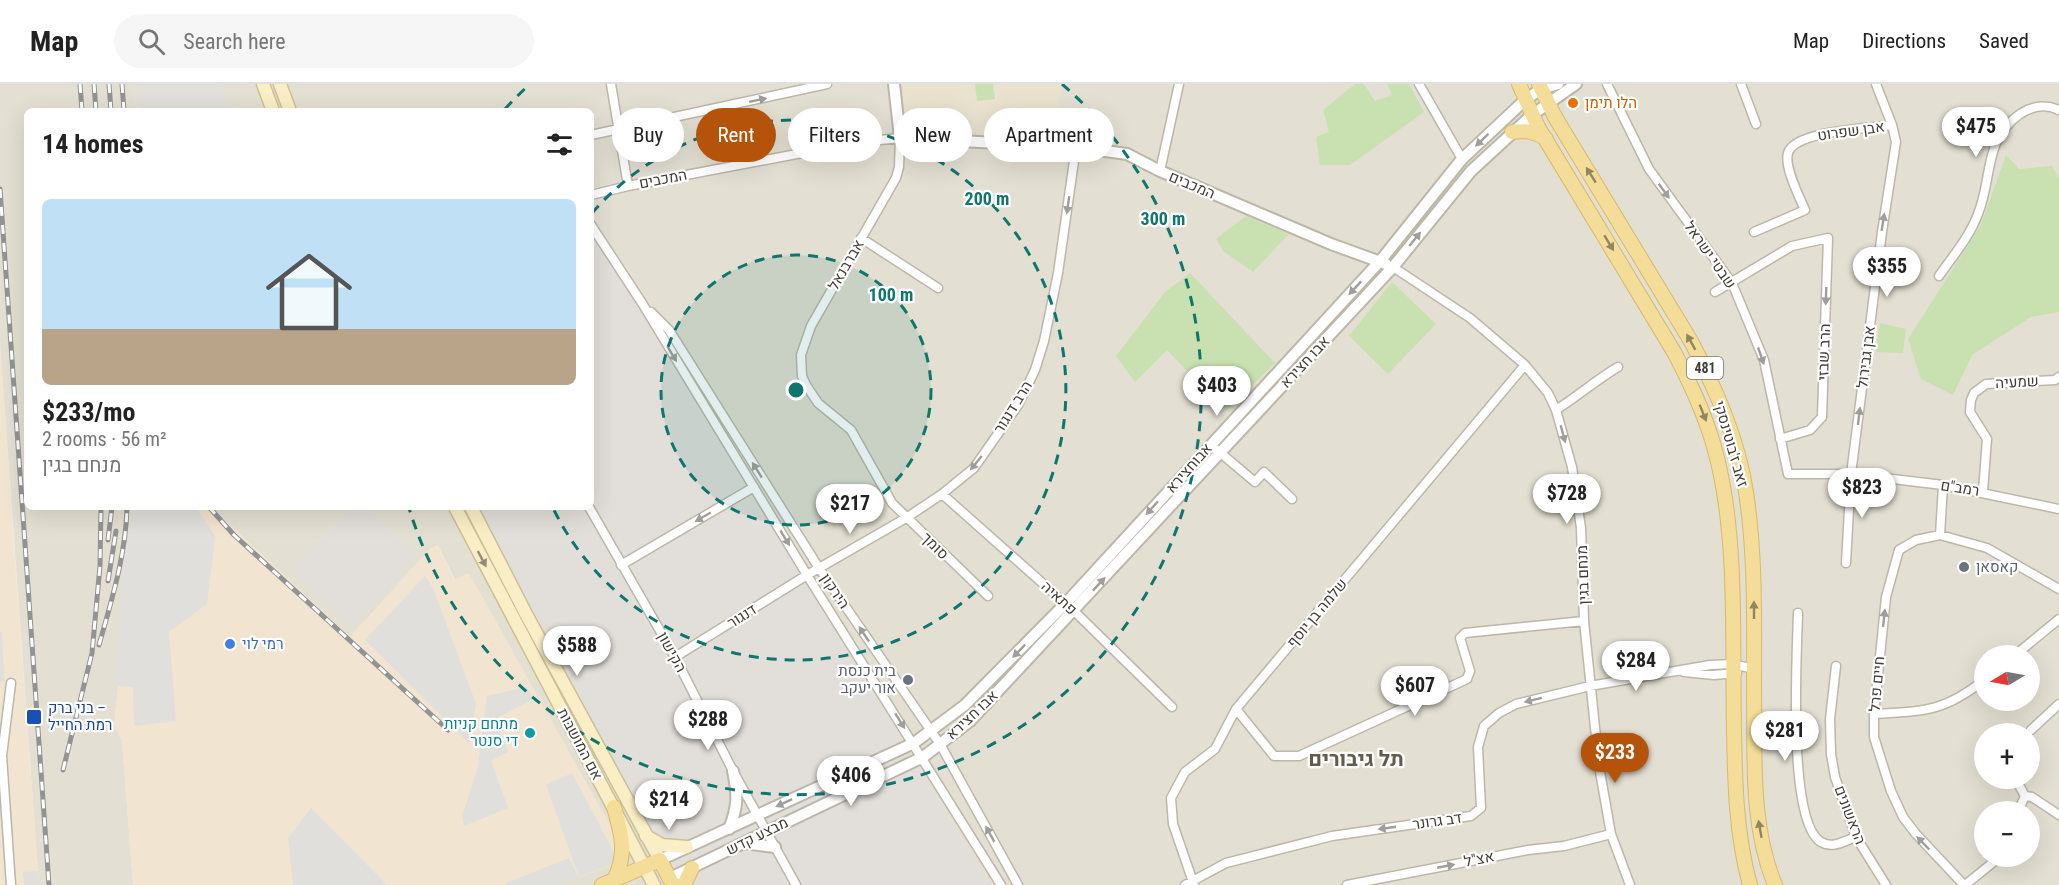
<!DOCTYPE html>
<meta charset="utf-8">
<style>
body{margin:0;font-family:"Roboto Condensed",Heebo,sans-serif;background:#f6f6f6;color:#222;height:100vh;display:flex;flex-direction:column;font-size:22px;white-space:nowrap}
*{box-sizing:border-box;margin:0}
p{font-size:20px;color:#767676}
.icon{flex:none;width:33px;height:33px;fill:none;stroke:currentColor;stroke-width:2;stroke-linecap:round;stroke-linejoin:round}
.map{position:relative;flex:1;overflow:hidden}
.details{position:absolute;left:24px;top:24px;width:570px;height:402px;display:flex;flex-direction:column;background:#fff;border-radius:9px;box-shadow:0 6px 24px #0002}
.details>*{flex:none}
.banner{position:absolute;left:612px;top:24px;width:570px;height:54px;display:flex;gap:12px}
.needle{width:39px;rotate:260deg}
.fabs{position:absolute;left:1974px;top:561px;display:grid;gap:12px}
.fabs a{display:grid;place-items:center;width:66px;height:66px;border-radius:50%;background:#fff;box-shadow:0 6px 24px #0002;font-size:30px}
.price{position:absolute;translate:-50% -51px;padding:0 14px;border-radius:21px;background:#fff;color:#222;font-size:20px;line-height:39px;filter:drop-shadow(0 2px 3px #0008)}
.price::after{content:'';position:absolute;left:50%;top:36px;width:18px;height:14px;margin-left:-9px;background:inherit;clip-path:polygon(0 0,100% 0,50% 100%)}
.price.current{background:#b45309;color:#fff}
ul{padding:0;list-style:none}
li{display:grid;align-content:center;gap:12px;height:318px;padding:0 18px}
li span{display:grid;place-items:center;height:186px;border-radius:9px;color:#555}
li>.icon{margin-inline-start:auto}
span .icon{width:108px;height:108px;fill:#fffc;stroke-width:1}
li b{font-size:26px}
h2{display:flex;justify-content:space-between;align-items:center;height:72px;padding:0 18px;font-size:26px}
.tag{padding:0 21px;border-radius:27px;background:#fff;box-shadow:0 6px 24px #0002;font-size:21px;line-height:54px}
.tag.current{background:#b45309;color:#fff}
header{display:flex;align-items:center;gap:36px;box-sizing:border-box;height:84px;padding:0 30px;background:#fff;border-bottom:2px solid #e0e0e0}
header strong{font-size:28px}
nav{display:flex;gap:33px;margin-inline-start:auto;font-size:21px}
.search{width:420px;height:54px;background:#f6f6f6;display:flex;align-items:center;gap:15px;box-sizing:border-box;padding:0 21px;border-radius:33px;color:#767676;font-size:22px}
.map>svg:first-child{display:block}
</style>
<header>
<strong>Map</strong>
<div class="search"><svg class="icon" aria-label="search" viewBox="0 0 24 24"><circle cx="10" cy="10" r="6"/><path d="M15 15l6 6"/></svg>Search here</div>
<nav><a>Map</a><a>Directions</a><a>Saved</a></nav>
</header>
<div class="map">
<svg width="2059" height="801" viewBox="0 0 2059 801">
<rect width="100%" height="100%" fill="#f0ede4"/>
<path fill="#e3dfd2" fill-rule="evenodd" d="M0,0H134L137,27H27V423H139L114,642L122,656L133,801H39L0,259Z
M222,0H2059V801H989L591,127V27H235ZM1984,572H2030V616H1984ZM1984,650H2030V694H1984ZM1984,728H2030V772H1984Z
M211,423H349L292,486L417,471L366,423H478L678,801H559L469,489L455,496L438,461L430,465L350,553Z"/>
<path fill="#f1e4d0" d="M0,259L12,438L39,801H0Z
M139,423H211L350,553L430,465L438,461L454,496L469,489L614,748L616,766L613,781L559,801H133L122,656L114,642L132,461Z"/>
<path fill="#e2ded9" d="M134,0H222L235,27H137Z
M591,127L989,801H678L478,423H591Z
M349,423H366L417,471L352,543L292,486Z"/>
<path fill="#e8e2cf" d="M902,0H1063L1051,57L906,50Z"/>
<path fill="#c9e1b0" d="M975,0H993L995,15L977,17Z
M1355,0H1364L1375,17L1392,11L1387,0H1409L1424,28L1350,81H1320L1316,53L1329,48L1323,26Z
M2006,71L2019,85L2052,82L2059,95V228L2031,233L1972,271L1953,311L1921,295L1908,255L1981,141Z
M1246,132L1289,150L1253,188L1223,167L1216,155Z
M1190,189L1275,279L1226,327L1167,266L1135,298L1116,272L1165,208Z
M1392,198L1436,240L1388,290L1349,252Z
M1880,239L1906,245L1903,269L1876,268Z"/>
<path fill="#e1dfdc" d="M133,423H196L215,452L207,520L169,548L176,637L134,642L133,603L115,602L123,482Z
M425,492L433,504L476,620L469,659L365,556Z
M2,547L4,597H0V548Z
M527,603L533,615L495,635L508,668L491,677L508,724L464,742L462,732L478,683L487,612Z
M572,689L619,778L579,793L546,701Z
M311,724L387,801H293L288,754Z
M569,774L579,794L560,801H507L506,799Z
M38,787L39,801H24L23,788Z"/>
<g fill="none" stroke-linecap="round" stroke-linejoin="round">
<defs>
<path id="minor" d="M611,0L628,102
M1419,0L1462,75
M1607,0L1649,85L1732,199L1764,276L1788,390H1851L1943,401L2059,425
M1741,0L1756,40
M591,51L827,0
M1160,87L1179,0
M591,111L628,102L860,58L900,54L899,83L896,94L811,242L801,271L802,292L806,301L818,319L851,346L892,419L988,512
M591,141L642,219L807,491L1001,801
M1754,148L1805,126C1799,112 1784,83 1788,69C1794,47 1872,44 1892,41
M861,154L938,204
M1393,183L1470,234L1525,281L1548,309L1556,326L1572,383L1581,444L1584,537L1599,682L1611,750L1630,801
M1939,192C1953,172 1970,152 1978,130C1993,93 1983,56 2020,30C2032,22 2046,20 2059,26
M1715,208L1792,162L1828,154L1822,333L1810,346L1780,355
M651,228L669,246L819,484L940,660L1018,801
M1556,326C1578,312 1596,296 1618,283
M1217,366L1255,398L1264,388L1292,415
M1983,407L1987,355L1970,328L1971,316L1974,309L1986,300L2055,296L2059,293
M942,410L1074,527L1172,623
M589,423L675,573L733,687L796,801
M1940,451L1943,401
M1846,479L1851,390L1882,148L1896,58L1892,41L1876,0
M621,481L754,403
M1798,529C1797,569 1787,738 1821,758C1833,765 1844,757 1856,753
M2014,572L2059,535
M675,573L807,491L906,434L942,410L974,384L1018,321L1035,286L1044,257L1058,189L1076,63
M1836,582L1830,635L1831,670L1835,693L1856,753L1886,801
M1684,588L1714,591L1737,589
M11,599L2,672L11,801
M1236,625L1274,672H1299L1467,595L1470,587L1460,554L1465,549L1584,537
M1874,630C1924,627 1944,628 1984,596
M2031,646L2059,620
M2015,694L2025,712
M2025,712L2032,713L2059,731
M2018,728L2025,712
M1185,801L1226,779L1332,752L1471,732L1481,724L1478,663L1484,642L1499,629L1516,620L1590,602L1710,581L1732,580L1754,585
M1194,801L1173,740L1171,714L1185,688L1215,665L1236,625L1525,281
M1347,801L1528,766L1564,762L1611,750
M1964,801L1916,750L1903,733L1891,707L1874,653V630L1886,513L1899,466L1916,456L1940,451L1987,464L2059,505
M1965,801L2001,772"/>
<path id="tertiary" d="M894,0L900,54L1076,63L1127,70L1160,87L1331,160L1386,180
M729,745C738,723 738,711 733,687
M743,759L775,763
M660,776L914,659L965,621L1066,519L1381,176L1462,75L1525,16L1541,5L1558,0
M670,794L923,673L970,637L1393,183L1471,87L1532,31L1576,0"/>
<path id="secondary" d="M263,0L273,27
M280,0L290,27
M455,423L654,801
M471,423L526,530L660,776
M646,752L662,761L687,763"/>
<path id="primary" d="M1519,0L1538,43L1674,268C1692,302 1708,336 1717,374C1738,457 1732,560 1734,647C1735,700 1736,750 1750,801
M1539,0L1555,33L1692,259C1716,306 1738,355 1746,408C1756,474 1754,542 1754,608C1755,673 1750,740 1775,801
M1512,48C1525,46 1535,47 1546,55
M614,723C622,753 627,766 615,795
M602,801L660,776L673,801
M684,801L692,784"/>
</defs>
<use href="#minor" stroke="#bdb7aa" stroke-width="11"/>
<use href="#tertiary" stroke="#bdb7aa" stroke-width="14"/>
<use href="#secondary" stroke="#ccc097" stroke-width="15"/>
<use href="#primary" stroke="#d7ba6a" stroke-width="16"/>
<use href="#minor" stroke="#fff" stroke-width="8"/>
<use href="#tertiary" stroke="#fff" stroke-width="10"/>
<use href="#secondary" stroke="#f9eec5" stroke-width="12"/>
<use href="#primary" stroke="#f4dd98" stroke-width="14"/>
<defs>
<path id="rail" d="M80,0L82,27
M94,0L96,27
M109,0L111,27
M122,0L124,27
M0,105L49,801
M209,423L234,451L448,646
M108,456L112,423
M108,497L116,447
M99,561C112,515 126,470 127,423
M63,686L92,569L100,482L101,423"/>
</defs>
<use href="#rail" stroke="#939393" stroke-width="5"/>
<use href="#rail" stroke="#fff" stroke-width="3" stroke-dasharray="9" stroke-linecap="butt"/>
</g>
<defs><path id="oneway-solid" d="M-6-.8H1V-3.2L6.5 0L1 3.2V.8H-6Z" transform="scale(1.5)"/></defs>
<g fill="#a09e9a">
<use href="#oneway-solid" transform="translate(758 16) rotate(-12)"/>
<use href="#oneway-solid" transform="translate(1482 56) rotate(136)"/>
<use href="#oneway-solid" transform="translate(1664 107) rotate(54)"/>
<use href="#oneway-solid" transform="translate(1068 121) rotate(98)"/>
<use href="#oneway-solid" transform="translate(1883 138) rotate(-81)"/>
<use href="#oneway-solid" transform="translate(1415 155) rotate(-51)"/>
<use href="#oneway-solid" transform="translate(1355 204) rotate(133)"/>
<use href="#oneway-solid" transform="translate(1826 212) rotate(92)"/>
<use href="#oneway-solid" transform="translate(672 270) rotate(59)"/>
<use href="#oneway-solid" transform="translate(1761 272) rotate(71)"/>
<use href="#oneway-solid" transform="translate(1859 332) rotate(-83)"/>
<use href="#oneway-solid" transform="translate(1563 350) rotate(75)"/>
<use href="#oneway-solid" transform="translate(976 379) rotate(129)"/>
<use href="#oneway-solid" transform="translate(757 386) rotate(-122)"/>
<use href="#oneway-solid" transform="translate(1152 424) rotate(132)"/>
<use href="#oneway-solid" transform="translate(703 433) rotate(150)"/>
<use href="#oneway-solid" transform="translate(785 454) rotate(59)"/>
<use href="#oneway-solid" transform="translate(1099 500) rotate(-47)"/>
<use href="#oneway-solid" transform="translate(1884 534) rotate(-84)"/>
<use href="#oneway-solid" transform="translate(864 550) rotate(-124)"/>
<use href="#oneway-solid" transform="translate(1019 567) rotate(134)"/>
<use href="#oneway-solid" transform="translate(1533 616) rotate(166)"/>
<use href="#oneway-solid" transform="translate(900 637) rotate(58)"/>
<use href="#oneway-solid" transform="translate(784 719) rotate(155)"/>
<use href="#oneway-solid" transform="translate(1387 744) rotate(172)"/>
<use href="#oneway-solid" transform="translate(990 750) rotate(-119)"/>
<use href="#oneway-solid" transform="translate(1923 759) rotate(-134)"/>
<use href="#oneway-solid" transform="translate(1446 782) rotate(-11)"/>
</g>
<g fill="#928561">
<use href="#oneway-solid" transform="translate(1591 91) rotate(-122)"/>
<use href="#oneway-solid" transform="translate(1609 159) rotate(59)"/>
<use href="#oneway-solid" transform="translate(1691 258) rotate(-119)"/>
<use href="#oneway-solid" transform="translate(1703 329) rotate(68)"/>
<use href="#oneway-solid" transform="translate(1754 526) rotate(-90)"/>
<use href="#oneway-solid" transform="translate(1760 745) rotate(-100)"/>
</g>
<use fill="#948d75" href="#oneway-solid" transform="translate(482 475) rotate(62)"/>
<circle cx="796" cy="306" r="135" fill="#0f766e" fill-opacity=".12"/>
<g fill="none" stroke="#0f766e" stroke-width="3" stroke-dasharray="10 8">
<circle cx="796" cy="306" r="135"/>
<path d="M592 129A270 270 0 1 1 553 424"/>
<path d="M505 25A405 405 0 0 1 530 0M1062 0A405 405 0 1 1 409 424"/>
</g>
<circle fill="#e8710a" stroke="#fff" stroke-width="2" cx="1573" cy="19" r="6"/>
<g fill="#6b7280" stroke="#fff" stroke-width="2">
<circle cx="1964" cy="483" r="6"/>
<circle cx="908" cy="596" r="6"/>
</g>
<circle fill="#3f7fe0" stroke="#fff" stroke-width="2" cx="230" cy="560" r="6"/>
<rect fill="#1a4fb4" stroke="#fff" stroke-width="2" x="26" y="625" width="16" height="16" rx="3"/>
<circle fill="#0f9aa8" stroke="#fff" stroke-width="2" cx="530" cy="649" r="6"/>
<g text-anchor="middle" stroke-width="4.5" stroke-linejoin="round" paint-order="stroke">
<rect fill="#fff" stroke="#7a7771" stroke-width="1.5" x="1687" y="273" width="36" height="22" rx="4.5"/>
<g font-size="14" font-weight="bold" fill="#413d34">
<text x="1705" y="289">481</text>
</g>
<g font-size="15" fill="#c56008" stroke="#fff" text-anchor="start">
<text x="1585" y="24">הלו תימן</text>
</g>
<g font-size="15" fill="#413d34" stroke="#fff">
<text transform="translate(1851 47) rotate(-8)" y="5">אבן שפרוט</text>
<text transform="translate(663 95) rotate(-11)" y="5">המכבים</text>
<text transform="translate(1192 101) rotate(23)" y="5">המכבים</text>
<text transform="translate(1710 171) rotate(55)" y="5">שבטי ישראל</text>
<text transform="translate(846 181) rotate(-60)" y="5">אברבנאל</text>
<text transform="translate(1824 268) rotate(-88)" y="5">הרב שבזי</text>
<text transform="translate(1866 273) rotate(-83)" y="5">אבן גבירול</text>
<text transform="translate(1305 278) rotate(-47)" y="5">אבו חצירא</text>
<text transform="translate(2017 298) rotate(-3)" y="5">שמעיה</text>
<text transform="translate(1013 323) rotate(-58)" y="5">הרב דנגור</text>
<text transform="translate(1731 360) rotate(74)" y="5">זאב ז'בוטינסקי</text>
<text transform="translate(1189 384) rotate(-48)" y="5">אבוחצירא</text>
<text transform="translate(1960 404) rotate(9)" y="5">רמב"ם</text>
<text transform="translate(935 462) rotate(44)" y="5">סומך</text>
<text transform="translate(1583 491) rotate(-92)" y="5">מנחם בגין</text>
<text transform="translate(835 507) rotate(56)" y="5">הירקון</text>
<text transform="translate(1059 514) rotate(42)" y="5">פתאיה</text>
<text transform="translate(1317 529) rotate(-50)" y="5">שלמה בן יוסף</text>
<text transform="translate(742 532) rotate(-32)" y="5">דנגור</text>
<text transform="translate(672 568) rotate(61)" y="5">הקישון</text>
<text transform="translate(1877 600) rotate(-85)" y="5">חיים פרל</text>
<text transform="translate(972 631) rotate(-43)" y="5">אבו חצירא</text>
<text transform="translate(580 660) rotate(62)" y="5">אם המושבות</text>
<text transform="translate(1850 731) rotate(69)" y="5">הראשונים</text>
<text transform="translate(1437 737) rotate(-8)" y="5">דב גרונר</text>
<text transform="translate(757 752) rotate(-26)" y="5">מבצע קדש</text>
<text transform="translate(1479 775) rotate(-11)" y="5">אצ"ל</text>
</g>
<g font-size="15" fill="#5b616d" stroke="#fff" text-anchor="start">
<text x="1976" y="488">קאסאן</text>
<text x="896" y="592" text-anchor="end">בית כנסת<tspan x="896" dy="17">אור יעקב</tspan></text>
</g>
<g font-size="15" fill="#366cbe" stroke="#fff" text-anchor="start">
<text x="242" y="565">רמי לוי</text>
</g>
<g font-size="15" fill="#164399" stroke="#fff" text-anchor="start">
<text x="48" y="629">בני ברק –<tspan x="48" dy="17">רמת החייל</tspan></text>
</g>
<g font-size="15" fill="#0d838f" stroke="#fff" text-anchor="end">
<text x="518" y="645">מתחם קניות<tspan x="518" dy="17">די סנטר</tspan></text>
</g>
<g font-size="21" font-weight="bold" fill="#635b4d" stroke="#fff">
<text x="1356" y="682">תל גיבורים</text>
</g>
</g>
<circle cx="796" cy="306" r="9" fill="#0f766e" stroke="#fff" stroke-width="3"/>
<g font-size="18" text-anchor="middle" font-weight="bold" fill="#0f766e" stroke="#fff" stroke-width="4.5" stroke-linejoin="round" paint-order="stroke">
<text x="987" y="121">200 m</text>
<text x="1163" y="141">300 m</text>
<text x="891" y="217">100 m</text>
</g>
</svg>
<div class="fabs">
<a><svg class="needle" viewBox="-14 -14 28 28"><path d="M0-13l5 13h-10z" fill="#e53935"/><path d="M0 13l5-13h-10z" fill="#767676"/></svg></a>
<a>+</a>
<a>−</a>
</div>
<b class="price" style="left:1976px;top:74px">$475</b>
<b class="price" style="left:1887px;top:214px">$355</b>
<b class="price" style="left:1217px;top:333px">$403</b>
<b class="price" style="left:1862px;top:435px">$823</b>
<b class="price" style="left:1567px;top:441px">$728</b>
<b class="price" style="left:850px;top:451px">$217</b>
<b class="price" style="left:577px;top:593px">$588</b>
<b class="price" style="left:1636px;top:608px">$284</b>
<b class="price" style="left:1415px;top:633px">$607</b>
<b class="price" style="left:708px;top:667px">$288</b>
<b class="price" style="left:1785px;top:678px">$281</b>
<b class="price current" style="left:1615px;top:700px">$233</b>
<b class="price" style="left:851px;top:723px">$406</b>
<b class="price" style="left:669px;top:747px">$214</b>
<div class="banner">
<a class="tag">Buy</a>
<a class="tag current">Rent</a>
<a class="tag">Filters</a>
<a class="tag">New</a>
<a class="tag">Apartment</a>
</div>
<section class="details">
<h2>14 homes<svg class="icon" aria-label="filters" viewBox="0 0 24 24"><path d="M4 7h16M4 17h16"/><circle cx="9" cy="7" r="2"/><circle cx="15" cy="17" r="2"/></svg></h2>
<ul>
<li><span style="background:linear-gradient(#bfe0f5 70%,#b9a48a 0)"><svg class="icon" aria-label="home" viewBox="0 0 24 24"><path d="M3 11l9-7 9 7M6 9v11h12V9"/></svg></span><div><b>$233/mo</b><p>2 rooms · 56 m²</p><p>מנחם בגין</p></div></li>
</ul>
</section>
</div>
